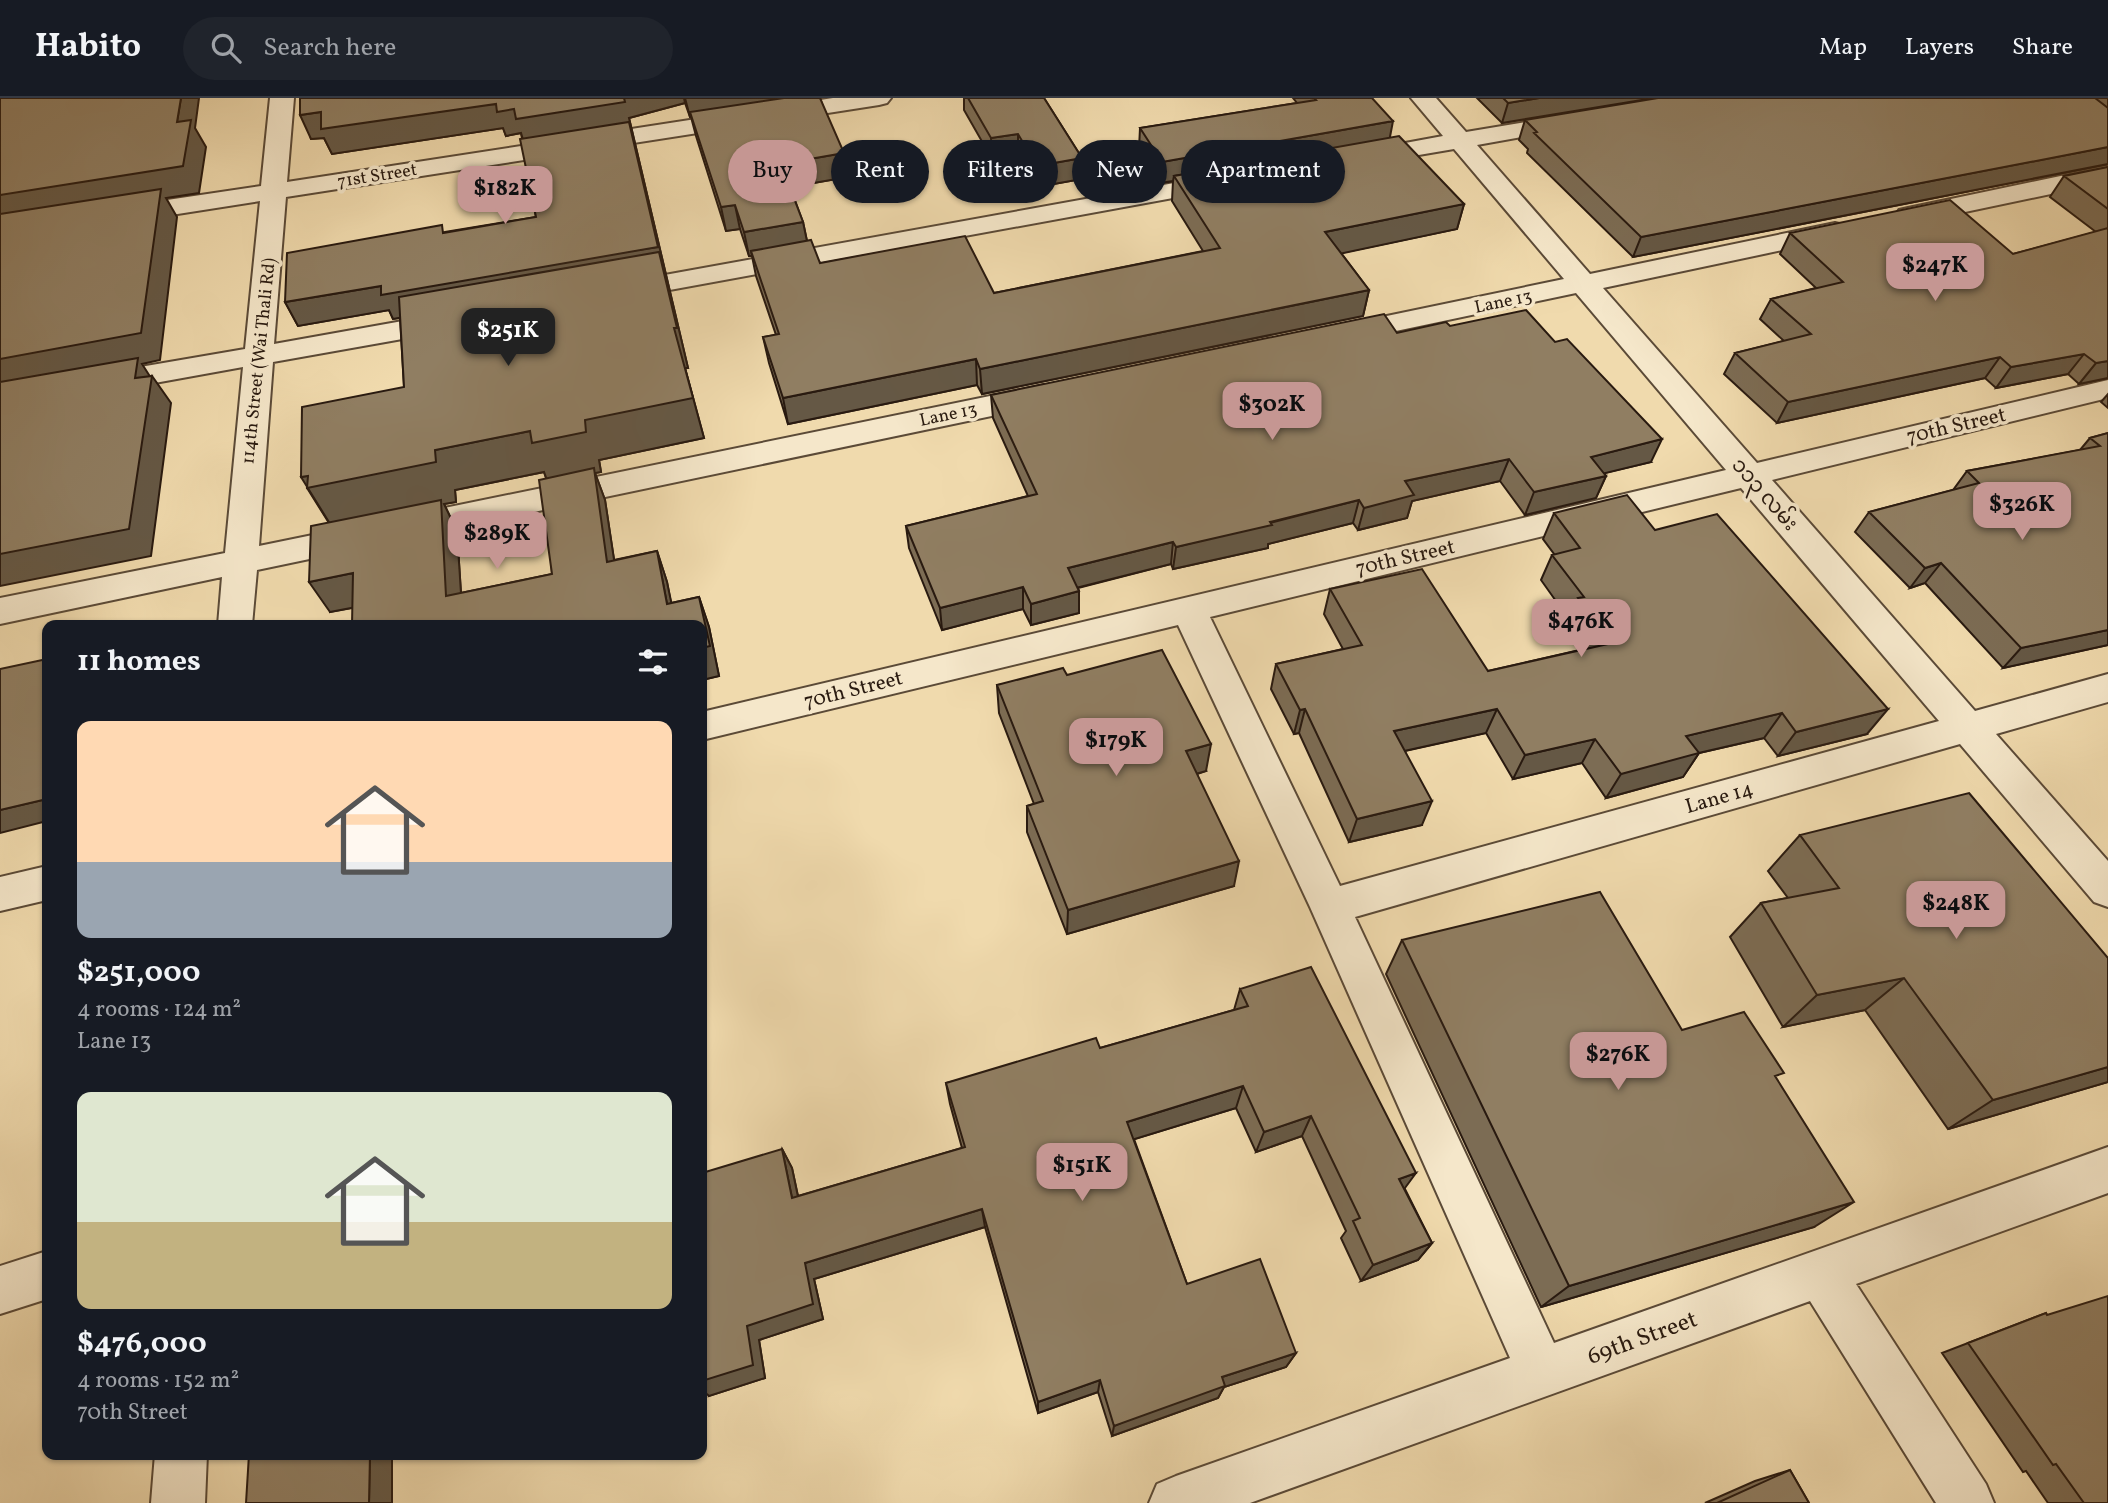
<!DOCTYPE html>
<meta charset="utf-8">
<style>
body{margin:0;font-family:Vollkorn,"Noto Sans Myanmar",serif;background:#20242c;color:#f1f3f6;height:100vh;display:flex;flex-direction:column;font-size:26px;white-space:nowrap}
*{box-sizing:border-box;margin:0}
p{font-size:23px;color:#9ea1a6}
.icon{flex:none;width:38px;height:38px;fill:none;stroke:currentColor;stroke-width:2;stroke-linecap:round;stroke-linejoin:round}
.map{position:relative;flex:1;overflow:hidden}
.panel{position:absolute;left:42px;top:522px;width:665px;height:840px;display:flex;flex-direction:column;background:#171b24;border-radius:14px;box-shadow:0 2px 5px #0004}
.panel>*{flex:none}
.hud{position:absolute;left:728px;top:42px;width:665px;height:63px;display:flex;gap:14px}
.price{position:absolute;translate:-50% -60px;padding:0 16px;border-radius:14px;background:#c59692;color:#111;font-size:23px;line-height:46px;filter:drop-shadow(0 2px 4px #0008)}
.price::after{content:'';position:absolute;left:50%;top:42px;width:21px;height:16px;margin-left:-10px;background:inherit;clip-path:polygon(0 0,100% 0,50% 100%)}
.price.selected{background:#222;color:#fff}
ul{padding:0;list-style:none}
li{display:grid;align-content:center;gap:14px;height:371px;padding:0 35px}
li span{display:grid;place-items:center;height:217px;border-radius:14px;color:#555}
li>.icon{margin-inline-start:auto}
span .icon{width:126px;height:126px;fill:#fffc;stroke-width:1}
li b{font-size:30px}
h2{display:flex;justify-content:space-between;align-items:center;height:84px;padding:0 35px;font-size:30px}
.chip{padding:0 24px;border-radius:32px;background:#171b24;box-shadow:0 2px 5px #0004;font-size:24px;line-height:63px}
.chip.selected{background:#c59692;color:#111}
header{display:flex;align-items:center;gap:42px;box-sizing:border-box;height:98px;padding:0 35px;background:#171b24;border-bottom:2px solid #363941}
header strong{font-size:33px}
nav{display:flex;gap:38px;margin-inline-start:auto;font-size:24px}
.search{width:490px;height:63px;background:#20242c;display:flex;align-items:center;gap:18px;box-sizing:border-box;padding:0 24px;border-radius:38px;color:#9ea1a6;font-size:26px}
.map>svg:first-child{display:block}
</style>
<header>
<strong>Habito</strong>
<div class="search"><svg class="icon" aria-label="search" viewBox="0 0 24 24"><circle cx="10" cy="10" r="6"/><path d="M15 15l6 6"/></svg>Search here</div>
<nav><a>Map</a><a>Layers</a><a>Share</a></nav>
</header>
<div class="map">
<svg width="2108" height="1405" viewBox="0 0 2108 1405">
<rect width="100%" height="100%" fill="#f0daad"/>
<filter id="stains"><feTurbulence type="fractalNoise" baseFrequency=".00286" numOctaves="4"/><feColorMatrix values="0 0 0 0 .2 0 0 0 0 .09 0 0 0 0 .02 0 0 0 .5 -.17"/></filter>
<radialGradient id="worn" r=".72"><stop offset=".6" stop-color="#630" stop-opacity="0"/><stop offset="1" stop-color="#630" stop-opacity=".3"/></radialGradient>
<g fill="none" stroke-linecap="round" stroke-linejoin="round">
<defs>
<path id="minor" d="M270,0H294L287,84L833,0H891L887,5L879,7L286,99L274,246L453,214L463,217L467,223L463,229L453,232L273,264L259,448L1044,287L1055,290L1059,297L1055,304L1044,307L257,472L252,527H218L222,479L0,526V500L225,455L243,269L0,313V293L245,251L260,103L120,125L111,123L107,117L111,111L120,109L261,88Z
M1411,0H1436L1466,34L1573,16L1582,18L1585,23L1582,28L1477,47L1590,176L1835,125L1844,127L1848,133L1844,139L1603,190L1757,365L2108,282V300L1772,382L1975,613L2108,576V604L1996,636L2108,763V809L2094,804L1960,646L1355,819L1554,1245L2108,1049V1095L1856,1186L1986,1386L1994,1405H1936L1810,1203L1250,1405H1149L1157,1386L1176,1378L1510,1260L1310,809L1178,527L702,642V614L1726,372L1576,195L1339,245L1329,242L1325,236L1329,230L1564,181L1454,51L1360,67L1351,65L1348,60L1351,55L1443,38ZM1741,390L1939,623L1340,788L1210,519Z
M2108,68V84L1908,126L1899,124L1895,118L1899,112L1908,110Z
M1224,76L1233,79L1237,84L1233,89L615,202L605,200L601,194L605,188L615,186Z
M47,768V802L0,813V779Z
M47,1153V1201L0,1216V1168Z
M155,1356H207L205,1405H151Z"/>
</defs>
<use href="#minor" stroke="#5b4a37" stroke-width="4"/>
<use href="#minor" fill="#f5e7ca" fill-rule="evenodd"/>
</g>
<path fill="#7c6c54" stroke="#291a10" stroke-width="2" fill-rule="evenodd" d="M300,0H820L848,79L790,89L803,124L807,143L820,165L994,195L1203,153L1172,103L1173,83L1160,85L1139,51L1140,30L1297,5L1293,0H1372L1390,40L1464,106L1457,131L1341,155L1369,192L1363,218L982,296L977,287L788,326L769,265L763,239L776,237L756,178L752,158H749L740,131L726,133L696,38L691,19H690L685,5L629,20L688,270H685L704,340L599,362L601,374L595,375L605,402L614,462L657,453L667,484L671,505L699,499L709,529L719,578L702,582V527L352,510L330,514L329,425L307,390L404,289L400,220L393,221L389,212L298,228L285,204L445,134L536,119L521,35L506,38L503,30L332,56L324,40L311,41ZM544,374L546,380L552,476L461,495L457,433L444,406L456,404L455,392Z
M964,0H1044L1082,60V81L1037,89L1018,57L992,61L964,12Z
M1477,0H1654L1502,25Z
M1658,0H2108V66L1633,159L1527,55L1528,51L1519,42L1525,22Z
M2108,69V280L2079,286L2068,276L1996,290L1985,280L1777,325L1724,276L1735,255L1784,243L1760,221L1771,201L1816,190L1780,156L1790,135L2013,156L2096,134L2050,99L2064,78Z
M1450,228L1651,364L1604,375L1606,378L1596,400L1525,417L1500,383L1412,403L1407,420L1358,432L1353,425L1268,446V450L1173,471L1171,466L1078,490L1079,493V515L1031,527L1023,511L942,532L909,450L906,428L1028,398L993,320L991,297L1397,235Z
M2108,296V310L2101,304Z
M2108,335V547L2003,570L1925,485L1910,490L1855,434L1869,414L1953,392L1967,373L2080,352L2090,340Z
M1554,415L1655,432L1867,636L1778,658L1764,640L1699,655L1683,679L1606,700L1582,665L1513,681L1486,635L1405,653L1422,727L1349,744L1299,635L1294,636L1271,591L1276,566L1343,551L1324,516L1330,491L1488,573L1584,551L1565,526L1568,520L1541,482L1552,457L1554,456L1543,441Z
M1067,577L1206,673L1197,676L1234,788L1067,836L1027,734V708L1034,706L999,615L997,587Z
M1800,737L2108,860V984L1948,1031L1865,912L1783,929L1730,839L1761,805L1788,800L1768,773Z
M1402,842L1682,932L1814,1129L1541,1209L1386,876Z
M1240,891L1405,1091L1432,1145L1418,1162L1361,1183L1341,1140L1346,1133L1302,1038L1256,1054L1236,1010L1134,1041L1187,1186L1296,1255L1286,1269L1224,1289L1218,1300L1112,1338L1098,1294L1038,1315L985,1129L814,1181L823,1221L759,1242L765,1280L709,1298L782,1051L792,1070L798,1098L962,1050L950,1006L946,985L1100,950L1234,912Z
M2046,1215L2108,1405H2048L2026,1373L2023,1374L1942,1255Z
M1790,1372L1809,1405H1705L1755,1383Z"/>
<path fill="#655845" stroke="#291a10" stroke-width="2" d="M181,0H199L195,30L206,49L199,95L166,100L177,119L160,262L142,266L151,280L152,278L171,305L151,458L0,488V97L177,24Z
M624,0H684L685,5L629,20L688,270H685L704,340L599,362L601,374L595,375L605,402L619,494L548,385L544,374L455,392L456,404L444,406L457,433L463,527L332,429L301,379L585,322L674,230L664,173L393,221L389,212L298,228L285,204L381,188L658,149L524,45L521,35L506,38L503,30L332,56L324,40L311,41L300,17L321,14L496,6L514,11Z
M685,0H814L690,19Z
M1539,0H1654L1502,25L1508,5Z
M1393,23L1389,44L1174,78L1173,83L1160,85L1162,64Z
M1018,36V57L992,61L991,40Z
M2108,49V66L1633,159L1641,139Z
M844,55L848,79L785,90L781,66Z
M1082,60V81L1037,89V68Z
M1464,106L1457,131L1320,160L1325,134Z
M735,107L740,131L726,133L721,109Z
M803,124L808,148L751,153L752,158H749L744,134Z
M1369,192L1363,218L982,296L980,271Z
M2084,256L2068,276L1996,290L2011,269Z
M2000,259L1985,280L1777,325L1788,304Z
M976,261L977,287L788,326L783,300Z
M2108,263V280L2079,286L2096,265Z
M1662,341L1651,364L1581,381L1591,359Z
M1509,361L1500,383L1412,403L1407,420L1358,432L1364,410L1405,383Z
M1606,378L1596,400L1525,417L1534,394Z
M1359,402L1353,425L1268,446V450L1173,471L1176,449Z
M1173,444L1171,466L1068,492V470Z
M657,453L667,484L676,527L667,506Z
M1941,465L1925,485L1910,490L1925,470Z
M353,475L372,506L330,514L309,484Z
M1023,489V511L942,532L940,510Z
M1079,493V515L1031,527V506Z
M699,499L709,529L719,578L702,582V550Z
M2108,532V547L2003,570L2021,550Z
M1305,611L1299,635L1294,636L1300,612Z
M1497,611L1486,635L1386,657L1394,633Z
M1888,611L1867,636L1778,658L1796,634Z
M1782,615L1764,640L1699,655L1683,679L1606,700L1621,676L1686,638Z
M1595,641L1582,665L1513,681L1525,657Z
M1211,646L1206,673L1182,680L1186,653Z
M47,701V723L0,735V712Z
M1432,703L1422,727L1349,744L1357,721Z
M1239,763L1234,788L1067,836L1068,812Z
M1904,880L1865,912L1783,929L1817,897Z
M2108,969V984L1948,1031L1993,1002Z
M1243,988L1236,1010L1125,1044L1127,1024Z
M1311,1018L1302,1038L1256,1054L1264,1034Z
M782,1051L792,1070L802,1118L792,1100Z
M1416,1075L1402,1094L1399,1081Z
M1854,1104L1814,1129L1541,1209L1569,1188Z
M982,1111L985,1129L814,1181L823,1221L759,1242L765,1280L709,1298L702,1292V1283L747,1228L805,1165Z
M1432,1145L1418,1162L1361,1183L1373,1167Z
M1296,1255L1286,1269L1224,1289L1218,1300L1112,1338L1114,1328L1222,1279Z
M1100,1282L1098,1294L1038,1315V1304Z
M370,1356H404L392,1360V1405H369Z"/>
<path fill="#907e62" stroke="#291a10" stroke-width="2" d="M0,0H181L177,24L191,22L183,68L0,97Z
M300,0H624L625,4L516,21L514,11L497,14L496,6L321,31V14L300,17Z
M784,0H820L844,55L781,66L803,124L744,134L735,107L721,109L690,14Z
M968,0H1044L1082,60L1037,68L1018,36L991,40Z
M1314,0H1372L1393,23L1162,64L1140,30L1316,2Z
M1503,0H1539L1508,5Z
M1658,0H2095L2108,10V49L1641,139L1534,35L1537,34L1525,22Z
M629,24L658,149L381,197V188L285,204L287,155L442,127L443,135L536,119L520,41Z
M1399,38L1464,106L1325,134L1369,192L980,271L976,261L783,300L763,239L779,236L751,153L811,142L820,165L965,138L994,195L1220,150L1174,78Z
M2108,69V111L2064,78Z
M161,91L141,235L0,261V116Z
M1950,102L2013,156L2108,130V263L2096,265L2084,256L2011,269L2000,259L1788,304L1735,255L1811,236L1771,201L1843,184L1790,135Z
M659,154L677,230H674L693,300L585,322L586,334L532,345L530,333L435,352L436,364L307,390L308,378L301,379L302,309L404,289L399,199Z
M1526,212L1555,244L1567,241L1662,341L1591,359L1606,378L1534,394L1509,361L1405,383L1414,397L1364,410L1359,402L1270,424L1272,427L1176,449L1173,444L1068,470L1079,493L1031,506L1023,489L940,510L906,428L1037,396L991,297L1384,216L1397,235L1446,224L1450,228Z
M138,260L135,280L152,278L129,431L0,456V284Z
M2108,335V532L2021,550L1941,465L1925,470L1869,414L1979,385L1967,373L2100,348L2090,340Z
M594,370L607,464L657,453L667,506L699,499L710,548L702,550V527H352L353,475L309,484L311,428L441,402L446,498L552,476L539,382Z
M1627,397L1655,432L1717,416L1888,611L1796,634L1782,615L1686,638L1699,655L1621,676L1595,641L1525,657L1497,611L1394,633L1432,703L1357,721L1305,611L1300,612L1276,566L1362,547L1330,491L1422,471L1488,573L1612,545L1578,500L1584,499L1552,457L1580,450L1554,415Z
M1162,552L1211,646L1186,653L1239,763L1068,812L1027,708L1043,703L997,587L1063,570L1067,577Z
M47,561V701L0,712V571Z
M1969,695L2108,860V969L1993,1002L1904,880L1817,897L1761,805L1839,790L1800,737Z
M1600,794L1682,932L1744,914L1784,975L1775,978L1854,1104L1569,1188L1402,842Z
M1311,869L1416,1075L1399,1081L1432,1145L1373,1167L1353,1123L1360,1120L1311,1018L1264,1034L1243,988L1127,1024L1187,1186L1260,1161L1296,1255L1222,1279L1225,1288L1114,1328L1100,1282L1038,1304L982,1111L805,1165L813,1206L747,1228L753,1267L702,1283V1075L782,1051L792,1100L965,1049L946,985L1096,940L1100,950L1248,908L1240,891Z
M2108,1198V1405H2084L2056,1366L2053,1367L1968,1245L2046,1215L2047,1217Z
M249,1356H370L369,1405H246Z
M1790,1372L1809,1405H1717Z"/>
<g text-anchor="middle" stroke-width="7" stroke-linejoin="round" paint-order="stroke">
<g font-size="18" fill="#291a10" stroke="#f5e7ca">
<text transform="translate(377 77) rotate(-9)" y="6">71st Street</text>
<text transform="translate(1503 203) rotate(-12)" y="6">Lane 13</text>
<text transform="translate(258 263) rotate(-84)" y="6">114th Street (Wai Thali Rd)</text>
<text transform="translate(948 316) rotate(-12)" y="6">Lane 13</text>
</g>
<g font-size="21" fill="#291a10" stroke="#f5e7ca">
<text transform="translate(1956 327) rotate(-13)" y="7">70th Street</text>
<text transform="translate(1765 396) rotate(49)" y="7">၁၁၃ လမ်း</text>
<text transform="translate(1405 459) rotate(-13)" y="7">70th Street</text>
<text transform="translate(853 591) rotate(-14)" y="7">70th Street</text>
<text transform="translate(1719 699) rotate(-16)" y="7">Lane 14</text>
</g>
<g font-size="24" fill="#291a10" stroke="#f5e7ca">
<text transform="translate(1642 1239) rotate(-20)" y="8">69th Street</text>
</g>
</g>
<rect width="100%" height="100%" filter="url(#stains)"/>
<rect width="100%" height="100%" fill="url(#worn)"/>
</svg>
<b class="price" style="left:505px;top:128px">$182K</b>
<b class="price" style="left:1935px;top:205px">$247K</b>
<b class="price selected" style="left:508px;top:270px">$251K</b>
<b class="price" style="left:1272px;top:344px">$302K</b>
<b class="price" style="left:2022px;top:444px">$326K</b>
<b class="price" style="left:497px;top:473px">$289K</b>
<b class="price" style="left:1581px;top:561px">$476K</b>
<b class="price" style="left:1116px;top:680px">$179K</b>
<b class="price" style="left:1956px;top:843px">$248K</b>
<b class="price" style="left:1618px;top:994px">$276K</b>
<b class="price" style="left:1082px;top:1105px">$151K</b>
<div class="hud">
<a class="chip selected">Buy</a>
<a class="chip">Rent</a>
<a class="chip">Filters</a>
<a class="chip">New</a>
<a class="chip">Apartment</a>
</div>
<section class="panel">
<h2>11 homes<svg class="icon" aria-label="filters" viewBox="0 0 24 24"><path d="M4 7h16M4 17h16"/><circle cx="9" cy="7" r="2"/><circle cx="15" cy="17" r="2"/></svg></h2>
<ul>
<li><span style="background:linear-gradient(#ffd9b3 65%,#9aa5b1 0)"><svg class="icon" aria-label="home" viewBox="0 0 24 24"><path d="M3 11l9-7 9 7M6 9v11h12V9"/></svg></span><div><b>$251,000</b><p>4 rooms · 124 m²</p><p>Lane 13</p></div></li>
<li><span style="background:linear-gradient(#dfe7d0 60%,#c2b280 0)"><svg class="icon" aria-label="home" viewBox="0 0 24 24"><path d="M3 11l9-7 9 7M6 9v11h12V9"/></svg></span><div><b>$476,000</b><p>4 rooms · 152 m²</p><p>70th Street</p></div></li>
</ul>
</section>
</div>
